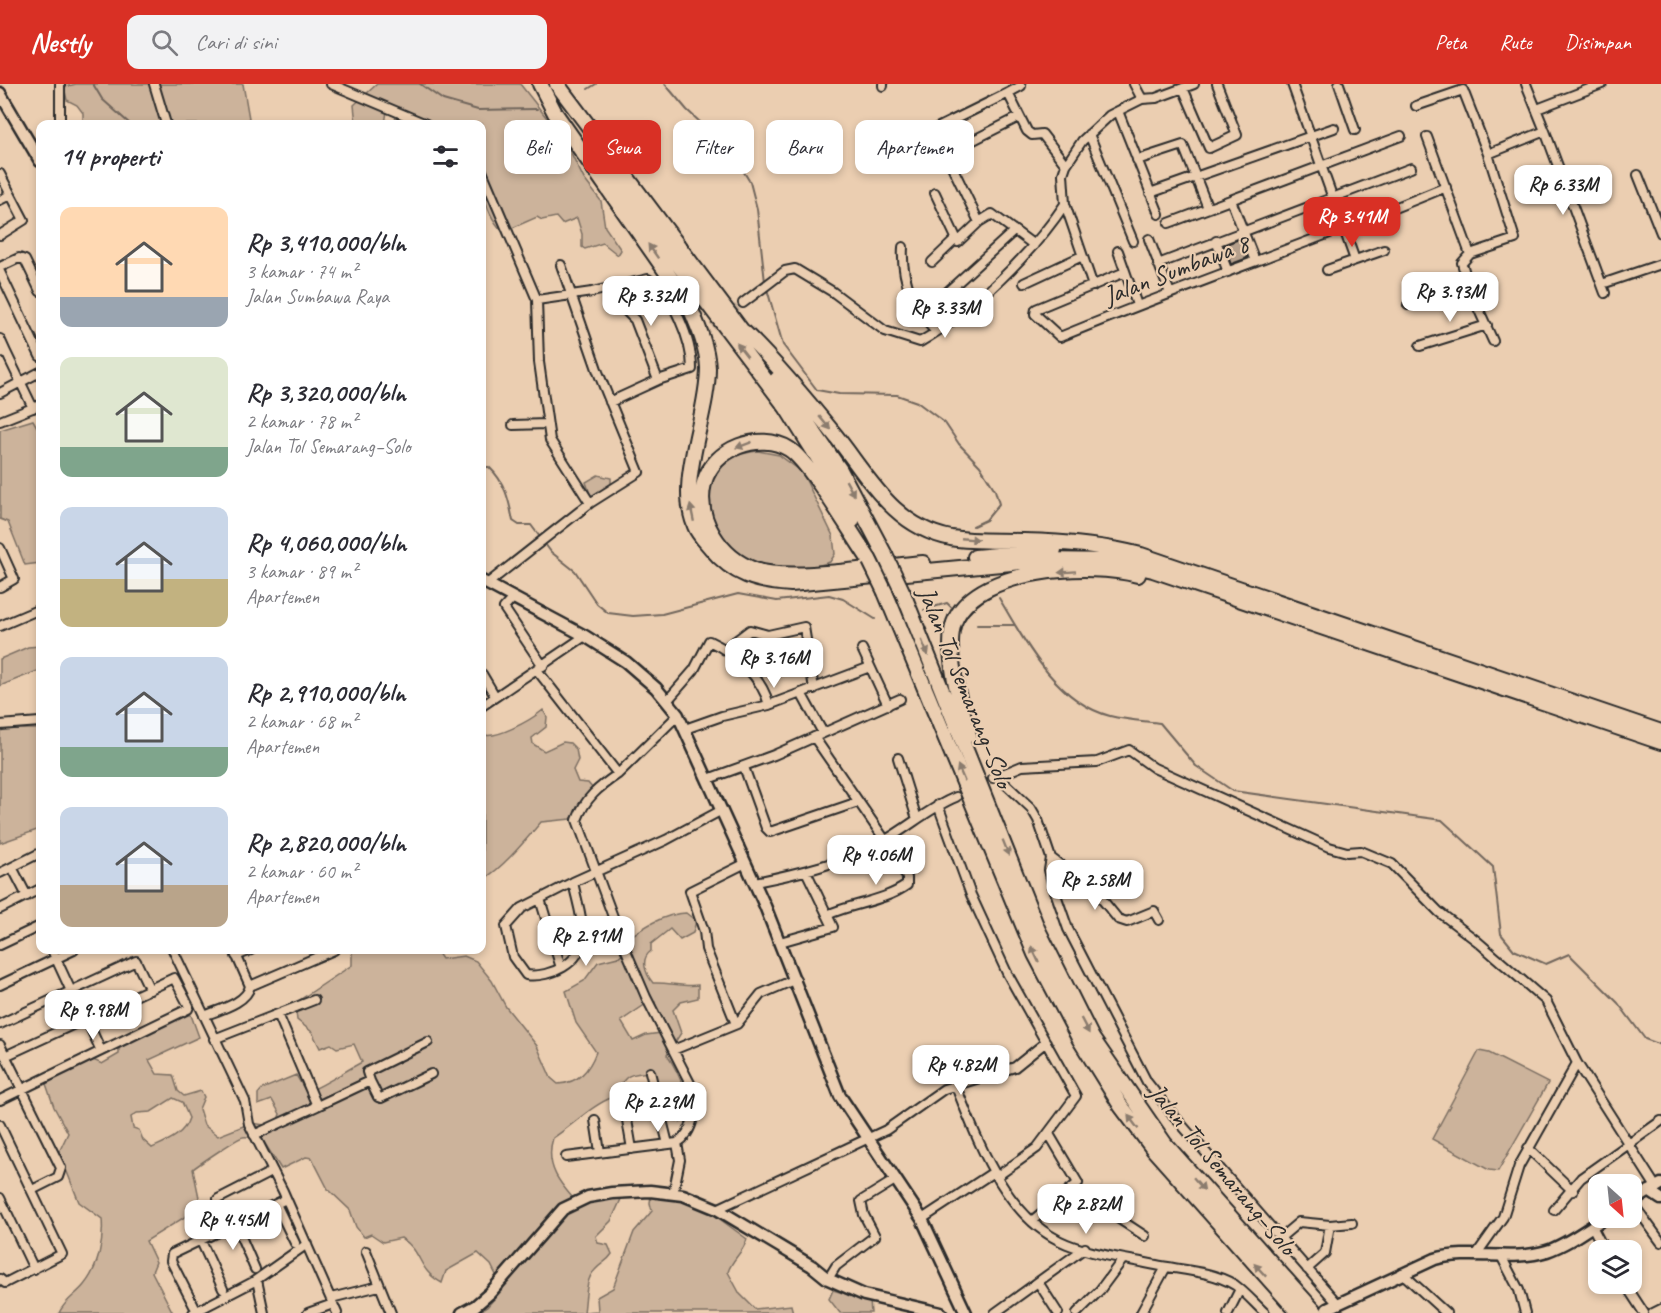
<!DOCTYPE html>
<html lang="id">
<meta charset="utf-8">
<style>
body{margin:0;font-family:Caveat,sans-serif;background:#f2f2f3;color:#2b2b33;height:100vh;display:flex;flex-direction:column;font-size:22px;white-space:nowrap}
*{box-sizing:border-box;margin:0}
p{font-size:20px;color:#7c7c81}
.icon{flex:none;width:33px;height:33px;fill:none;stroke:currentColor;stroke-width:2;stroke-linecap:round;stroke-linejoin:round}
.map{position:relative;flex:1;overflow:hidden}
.panel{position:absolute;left:36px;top:36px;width:450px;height:834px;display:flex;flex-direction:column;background:#fff;border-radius:12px;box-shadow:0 3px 9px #0003}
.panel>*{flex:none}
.guide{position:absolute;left:504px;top:36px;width:570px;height:54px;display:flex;gap:12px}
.needle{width:39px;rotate:153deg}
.fabs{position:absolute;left:1588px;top:1090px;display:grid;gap:12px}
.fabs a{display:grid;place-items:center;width:54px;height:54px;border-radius:12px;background:#fff;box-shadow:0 3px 9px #0003;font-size:30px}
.price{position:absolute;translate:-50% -51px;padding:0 14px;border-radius:12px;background:#fff;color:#222;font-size:20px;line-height:39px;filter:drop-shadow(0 2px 3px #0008)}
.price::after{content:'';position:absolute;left:50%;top:36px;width:18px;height:14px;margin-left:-9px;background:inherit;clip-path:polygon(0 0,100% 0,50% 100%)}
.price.current{background:#d93025;color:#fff}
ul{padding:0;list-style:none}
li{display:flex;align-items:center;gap:18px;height:150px;padding:0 24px}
li span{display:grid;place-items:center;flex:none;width:168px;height:120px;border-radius:12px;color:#555}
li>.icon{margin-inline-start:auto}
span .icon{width:72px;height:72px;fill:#fffc;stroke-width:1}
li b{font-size:26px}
h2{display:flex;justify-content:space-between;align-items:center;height:72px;padding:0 24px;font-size:26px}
.chip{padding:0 21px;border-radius:12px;background:#fff;box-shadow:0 3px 9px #0003;font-size:21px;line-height:54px}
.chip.current{background:#d93025;color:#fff}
header{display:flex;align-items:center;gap:36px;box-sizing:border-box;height:84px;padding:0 30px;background:#d93025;color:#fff}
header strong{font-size:28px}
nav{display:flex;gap:33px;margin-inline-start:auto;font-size:21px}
.search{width:420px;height:54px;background:#f2f2f3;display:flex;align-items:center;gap:15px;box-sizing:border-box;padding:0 21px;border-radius:12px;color:#7c7c81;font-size:22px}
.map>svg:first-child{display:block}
</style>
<header>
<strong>Nestly</strong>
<div class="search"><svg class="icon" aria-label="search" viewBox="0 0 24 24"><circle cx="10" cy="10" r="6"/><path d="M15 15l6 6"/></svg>Cari di sini</div>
<nav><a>Peta</a><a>Rute</a><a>Disimpan</a></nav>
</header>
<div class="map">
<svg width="1661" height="1229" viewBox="0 0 1661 1229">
<rect width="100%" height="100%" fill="#ebceb1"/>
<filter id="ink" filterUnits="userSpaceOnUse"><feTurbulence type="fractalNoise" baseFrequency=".0167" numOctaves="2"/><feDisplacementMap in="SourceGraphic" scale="12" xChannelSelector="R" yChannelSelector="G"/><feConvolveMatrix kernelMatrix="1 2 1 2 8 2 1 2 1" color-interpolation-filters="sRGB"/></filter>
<g filter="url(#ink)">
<path fill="#ccb39b" stroke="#7c6f63" stroke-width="1.5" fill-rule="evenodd" d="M76,0H243L250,40H83V29L77,21L67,16L64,3Z
M377,0H520L565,57L584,95L601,117L605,143L621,166L618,171L603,159L585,165L582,163V150L577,134L562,140L556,133L542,136L537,133L503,148C475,120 482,76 482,40H407L387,27L385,40H356L354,21Z
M33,336L40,348V479L25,481L8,438L0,435V346Z
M758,367L779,371L802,388L833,452L835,470L830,478C808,486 765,490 744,476C697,444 689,374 758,367Z
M598,391L611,394V400L591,413L586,398Z
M40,562V586L0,602V575L28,563Z
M543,626L547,633L546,643L532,654L533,660L544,667L563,658L570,659L576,665L578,676L573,686L578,698L588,699L593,705L571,735L541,738C525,757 502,785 482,796V650C494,657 531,636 543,626Z
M8,645H40V745L0,759V647Z
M686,829L696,837L693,849L680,856L670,845L651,860V867C640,875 645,889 653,899C668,898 683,903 698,901V914L681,918L673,926L681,949L667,971C678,987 695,1021 682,1038L668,1035L654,988C626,989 626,991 613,1013C592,1021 572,1042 553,1054C544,1083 561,1101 579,1121L603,1114L622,1113L611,1137L596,1152L598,1159L608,1161L612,1170C607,1178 601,1179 595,1186C585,1195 586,1216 584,1228L598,1227L597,1213L613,1204L634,1148L652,1127L650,1119L651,1111L687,1116L710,1128L747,1155C743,1169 732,1175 728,1188L740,1210L755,1225L791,1221L793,1229H477L487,1223L503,1205L491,1181L478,1169L446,1187L442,1199C416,1185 424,1168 401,1154L383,1158L371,1150L364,1153L356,1143L350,1126L328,1105L312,1074L306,1073L281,1085L262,1055C255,1055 249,1052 243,1053C239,1053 198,1081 193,1085L201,1123L146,1157L156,1178L152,1188L173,1229H59C65,1216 76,1211 84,1201C98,1184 104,1158 102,1135L79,1118L59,1068L68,1049L54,1023L45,997L91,975L102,980L119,970V962L188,929L191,931L199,953L149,976L157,990L173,991L178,1007L184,1012L201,1007L204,1013L199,1025L204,1041L218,1052L251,1039L265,1041L278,1036L280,1030L272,1016L258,1021V1010L262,1005L296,991L305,1006L309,1007C328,999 343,988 362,978L354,960L337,964L331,960L320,964L312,948L297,936L295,919L352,881V866H436L442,875L464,872L476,877L492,897L506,923L537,962L551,994L558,1000C579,999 589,986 596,968L576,939L566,907L584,897L598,878L618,873L623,869L625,856C644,843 663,830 686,829ZM649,918H655L661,949L646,951L633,957L621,937ZM173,1014L182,1018L189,1034C184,1051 167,1057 152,1064L143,1056L139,1046L133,1044L131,1033L137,1029L151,1028Z
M1479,967L1489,969L1548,999L1498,1087L1489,1086L1432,1055Z
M833,1206L870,1217L871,1229H840L829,1215Z"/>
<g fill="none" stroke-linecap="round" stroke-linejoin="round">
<path stroke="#71665c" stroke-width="2" d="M93,0L102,15L130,40
M420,0L443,16L478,26L537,25
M665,0L687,26L731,67L750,98L757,125L765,198L783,261L817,306L839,310L897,311L917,318L945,339L959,360L980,382L995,406L999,420L986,436L973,442
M588,5L596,0
M482,383H489C505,398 509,416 513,437L519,441H531L551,468L575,487L597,520L608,529L633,532L662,530L738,510L777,517L829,511L843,515L875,535
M999,514C1025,558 1056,618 1110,632C1126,636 1144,637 1160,639L1196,682L1233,707L1442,736L1493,783L1501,850L1514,866L1546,880L1569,870L1618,919L1645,955L1661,961
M924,526L947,519L951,523
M977,541H1015"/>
</g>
<path fill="#b6a08c" stroke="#2b2b2b" stroke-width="1.5" d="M1240,155L1247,174L1231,180L1224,161Z"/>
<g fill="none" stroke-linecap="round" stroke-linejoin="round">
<path stroke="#c5ad96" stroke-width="8" stroke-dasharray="8 4" stroke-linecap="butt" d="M693,257L743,219"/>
<defs>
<path id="street" d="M60,0V40
M154,0L166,40
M331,0L426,40
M883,0V2
M1134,0L1142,15
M1292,0L1355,176
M1339,0L1355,46
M1183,4L1209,64L1237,51L1217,0
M1008,9L1021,2
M1416,22L1463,6L1488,70
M1537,25L1602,0
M1118,27L1159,130
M1019,33L946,70L979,138L992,130L1034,161
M1545,47L1605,209
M929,48L1008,9L1027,47L1032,51L1042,50L1066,81
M1089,50L1133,157
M1427,53L1470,170
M922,66L929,79L946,70
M1137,76L1183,61L1208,124
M482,87L537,216L539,278L550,356L590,419
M0,90L24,136L0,151
M1638,91L1661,149
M935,109L958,158L979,138
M1150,109L1334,44
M0,116L10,111
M1231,116L1255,177
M1169,139L1401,52
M1149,155L1170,209
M1216,157L1228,188
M903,163C901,195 914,224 935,247
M1118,167L1137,221
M932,178L956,155
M1158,180L1411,84
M0,183L19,174L25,176L40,207
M1327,186L1384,166
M0,188L40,272
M1125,188L1036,225L1035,230L1060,253C1188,200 1319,156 1446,103
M1024,199L1082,172
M1602,200L1661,180
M617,202L625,226L635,236L658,296
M1093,202L1065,120L1063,90L1066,81L1082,57L1110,31L1142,15L1156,14L1194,0
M945,210L1014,147
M537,216L592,208L648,195C673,208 692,258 692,285L658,296L610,318
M743,219L785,187L795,185L833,208L885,247L920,258C972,228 1032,170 1065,120
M1408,221L1469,204
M0,255L5,266
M1493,257L1469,204L1462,179L1470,170L1515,155L1488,70L1545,47L1526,0
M1420,262L1487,241
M0,269L5,266L33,324
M0,309L40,288
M0,337L40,321
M513,341L547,340
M0,464L14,495L0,503
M487,500L590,419L639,388L598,288L561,181
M513,514L504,524L543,582
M0,542L40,525
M725,565L750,546L768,551L804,543L814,605
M862,565L888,621
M537,586L618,690L678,631
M482,590L495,612
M801,609L823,649
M667,617L694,586L709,557C735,569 762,593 769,621
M482,622L585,552
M0,641L40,638
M685,645L722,632L769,621L870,583
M814,653L885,756
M898,674L917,735
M744,683L766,744L770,748L858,718
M618,690C599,703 585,714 577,736L622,857L646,913L693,1005C697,1022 694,1049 677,1059
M997,692L1031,724L1038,736L1051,774L1049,786L1052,799L1068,845L1147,998L1174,1032L1338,1220
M993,694L1022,682L1097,678L1129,666L1154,684L1329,763L1347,768L1361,767L1392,780L1439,828L1477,857L1546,917L1577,979L1656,1103
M708,695L774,671L900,615
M938,721L971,811L1007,889L1076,1012L1037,1064L996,1093
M1051,774L1096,808L1118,835L1127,838L1154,827L1159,836
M12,783L27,812
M0,789L40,769
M573,798L522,824L506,842L513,873L526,891C538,893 553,889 563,883C596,864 579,829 573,798L666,756L722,726
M755,798C800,789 843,779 884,757C909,743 929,724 956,713
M540,815L561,884
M0,825L40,805
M827,831C853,819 883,818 907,801V794L889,754
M780,858L833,843L806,787
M0,861L40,842
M52,866L71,907
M173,866L245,1017L249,1040L283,1107L337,1229
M236,872L251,866
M0,901L74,866
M250,902L334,866
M278,930L314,916
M204,932C218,926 247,919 250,902L234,866
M87,936L101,967
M0,940L136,877L150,906
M736,940L706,865L704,847L690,807L746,779
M214,955L278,930L317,1022L254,1051
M0,961L61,1084L58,1093L32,1106
M673,966L737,940L761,910L796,895
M650,988L668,1060
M370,997L367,988L428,958
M955,1000C978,1057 1005,1135 1067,1160C1095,1171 1127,1175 1156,1181C1181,1186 1212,1187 1235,1201C1246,1209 1255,1220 1265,1229
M622,1007L632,1065
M0,1016L188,925L189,922L174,894L5,972
M317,1022L370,997L378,1013L381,1014L431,990
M595,1036L600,1068
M0,1041L62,1170L5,1199L0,1195
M1528,1064L1573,1107
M566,1073L677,1059L680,1076L673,1110
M1072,1104L1145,1152
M0,1114L34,1185
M218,1115L273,1087
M1632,1118L1661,1158
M276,1120L295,1159
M717,1125L886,1046L944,1005L1015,983L1046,958
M1554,1126L1581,1094L1661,1037
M922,1135L992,1089
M1033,1136L1078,1099L1049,1050
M235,1139L255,1185
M1592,1142L1605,1167
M1280,1154L1299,1138L1330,1141
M200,1155L223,1205
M366,1167L391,1229
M1500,1170L1519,1206L1525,1229
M1476,1171L1503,1133L1519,1082L1577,979
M1307,1185L1325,1169L1330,1141L1352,1139
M1402,1189L1446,1229
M828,1195L836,1182L875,1152L864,1131L861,1117L895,1096
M257,1196L264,1229
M1038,1198L1058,1229
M1625,1200L1644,1229
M331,1214L379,1202
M194,1222L171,1177L172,1170L286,1115
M193,1229L253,1198L307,1160
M308,1229L333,1220
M995,1229L1085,1164
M1077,1229L1100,1206L1123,1175
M1141,1229L1166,1183
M1228,1229L1240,1205
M1653,1229L1661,1225"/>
<path id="secondary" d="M0,9L40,77
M482,497L585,552L626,578L656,604L678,631L765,822L840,1012L922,1135L966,1229
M1649,1107L1661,1115
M1632,1118L1661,1100
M1327,1225L1435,1175C1471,1165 1512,1178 1547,1167C1568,1160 1587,1145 1605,1134
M462,1229L475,1222L490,1209L563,1125L588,1113L612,1109L650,1107L683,1111L717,1125L812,1182L828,1195L864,1211L941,1229"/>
<path id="highway" d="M540,0L555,29L688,219C697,240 707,261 708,284C708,333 676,397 695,442C698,450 706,458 711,464C733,491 758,498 791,500L1043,476L1112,477L1153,486L1661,658
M557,0L748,255
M593,68L786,323L833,398L852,437
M744,248C777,280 806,315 835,351C868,392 893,443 951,454C975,458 999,456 1023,457C1064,458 1102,461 1141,471L1661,648
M777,295L840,386L885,471
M975,473L1054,466
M869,475C853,452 809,377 789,365C760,347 713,364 704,399C695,435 721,474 755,486C791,498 881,482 923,479
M885,508L1035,870L1080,956L1121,1022L1154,1066L1299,1229
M903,509L1038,846L1092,954L1165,1060L1316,1229
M969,651C961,623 942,561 956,534C981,484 1090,478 1138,491"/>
</defs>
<use href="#street" stroke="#2b2b2b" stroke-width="12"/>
<use href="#secondary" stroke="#2b2b2b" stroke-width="15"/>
<use href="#highway" stroke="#2b2b2b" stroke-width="18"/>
<use href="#street" stroke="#ebceb1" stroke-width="8"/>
<use href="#secondary" stroke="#ebceb1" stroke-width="10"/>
<use href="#highway" stroke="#ebceb1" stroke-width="14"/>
<defs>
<path id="highway-bridge" d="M885,471L903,509
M870,477L885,508"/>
</defs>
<use href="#highway-bridge" stroke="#2b2b2b" stroke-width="18" stroke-linecap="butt"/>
<use href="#highway-bridge" stroke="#ebceb1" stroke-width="14"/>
</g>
<defs><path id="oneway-solid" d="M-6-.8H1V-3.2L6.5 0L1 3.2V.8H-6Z" transform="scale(1.5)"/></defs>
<g fill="#8b7c6e">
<use href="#oneway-solid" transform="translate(653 167) rotate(-125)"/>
<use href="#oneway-solid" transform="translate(742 266) rotate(-128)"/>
<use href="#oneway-solid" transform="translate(825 339) rotate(50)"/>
<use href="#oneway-solid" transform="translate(744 361) rotate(160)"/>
<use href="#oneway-solid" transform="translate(850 404) rotate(61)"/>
<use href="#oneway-solid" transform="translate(692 429) rotate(-102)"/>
<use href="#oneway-solid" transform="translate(970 455) rotate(5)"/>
<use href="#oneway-solid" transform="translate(1067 488) rotate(176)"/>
<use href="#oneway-solid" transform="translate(925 564) rotate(68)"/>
<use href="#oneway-solid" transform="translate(961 689) rotate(-113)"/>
<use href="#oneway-solid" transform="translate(1006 764) rotate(68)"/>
<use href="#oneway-solid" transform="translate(1035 870) rotate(-115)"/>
<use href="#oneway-solid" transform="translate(1085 942) rotate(62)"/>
<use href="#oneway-solid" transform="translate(1133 1038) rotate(-127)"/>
<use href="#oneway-solid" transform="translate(1199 1100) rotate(49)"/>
<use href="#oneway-solid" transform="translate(1260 1186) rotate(-133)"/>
</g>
</g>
<g text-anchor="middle" stroke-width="4.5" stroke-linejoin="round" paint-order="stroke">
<g font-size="26" fill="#2b2b2b" stroke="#ebceb1">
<text transform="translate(1176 185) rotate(-21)" y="9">Jalan Sumbawa 8</text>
<text transform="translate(966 603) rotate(68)" y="9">Jalan Tol Semarang–Solo</text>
<text transform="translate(1223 1085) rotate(50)" y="9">Jalan Tol Semarang–Solo</text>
</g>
</g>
</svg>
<div class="fabs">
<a><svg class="needle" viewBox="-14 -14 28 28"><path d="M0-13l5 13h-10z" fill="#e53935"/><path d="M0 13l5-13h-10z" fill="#7c7c81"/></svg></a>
<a><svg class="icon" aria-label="layers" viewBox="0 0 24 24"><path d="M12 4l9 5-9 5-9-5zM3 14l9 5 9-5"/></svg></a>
</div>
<b class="price" style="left:1563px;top:132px">Rp 6.33M</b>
<b class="price current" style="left:1352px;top:164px">Rp 3.41M</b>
<b class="price" style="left:1450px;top:239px">Rp 3.93M</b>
<b class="price" style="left:651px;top:243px">Rp 3.32M</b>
<b class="price" style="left:945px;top:255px">Rp 3.33M</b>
<b class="price" style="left:774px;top:605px">Rp 3.16M</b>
<b class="price" style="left:876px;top:802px">Rp 4.06M</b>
<b class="price" style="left:1095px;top:827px">Rp 2.58M</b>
<b class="price" style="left:586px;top:883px">Rp 2.91M</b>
<b class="price" style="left:93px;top:957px">Rp 9.98M</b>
<b class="price" style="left:961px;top:1012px">Rp 4.82M</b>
<b class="price" style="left:658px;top:1049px">Rp 2.29M</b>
<b class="price" style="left:1086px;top:1151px">Rp 2.82M</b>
<b class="price" style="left:233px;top:1167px">Rp 4.45M</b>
<div class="guide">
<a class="chip">Beli</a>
<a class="chip current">Sewa</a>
<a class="chip">Filter</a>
<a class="chip">Baru</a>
<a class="chip">Apartemen</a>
</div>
<section class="panel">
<h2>14 properti<svg class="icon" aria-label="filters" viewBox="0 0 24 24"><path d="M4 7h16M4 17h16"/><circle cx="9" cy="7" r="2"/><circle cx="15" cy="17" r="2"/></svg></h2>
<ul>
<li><span style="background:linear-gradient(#ffd9b3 75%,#9aa5b1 0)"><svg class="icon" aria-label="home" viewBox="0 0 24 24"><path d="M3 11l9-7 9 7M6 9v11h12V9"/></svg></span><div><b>Rp 3,410,000/bln</b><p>3 kamar · 74 m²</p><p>Jalan Sumbawa Raya</p></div></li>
<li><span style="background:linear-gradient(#dfe7d0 75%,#7fa58c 0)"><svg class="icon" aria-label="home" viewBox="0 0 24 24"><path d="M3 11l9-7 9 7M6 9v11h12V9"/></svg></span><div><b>Rp 3,320,000/bln</b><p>2 kamar · 78 m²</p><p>Jalan Tol Semarang–Solo</p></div></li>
<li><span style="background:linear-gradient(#c9d6e8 60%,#c2b280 0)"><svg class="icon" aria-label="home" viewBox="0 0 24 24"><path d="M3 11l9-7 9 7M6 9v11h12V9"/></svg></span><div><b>Rp 4,060,000/bln</b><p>3 kamar · 89 m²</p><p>Apartemen</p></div></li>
<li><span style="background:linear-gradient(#c9d6e8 75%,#7fa58c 0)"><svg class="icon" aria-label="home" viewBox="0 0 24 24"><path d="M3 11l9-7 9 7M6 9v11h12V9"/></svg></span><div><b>Rp 2,910,000/bln</b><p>2 kamar · 68 m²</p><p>Apartemen</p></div></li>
<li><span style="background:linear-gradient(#c9d6e8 65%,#b9a48a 0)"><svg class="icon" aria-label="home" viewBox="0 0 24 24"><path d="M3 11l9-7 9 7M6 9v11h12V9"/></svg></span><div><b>Rp 2,820,000/bln</b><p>2 kamar · 60 m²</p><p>Apartemen</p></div></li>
</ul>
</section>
</div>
